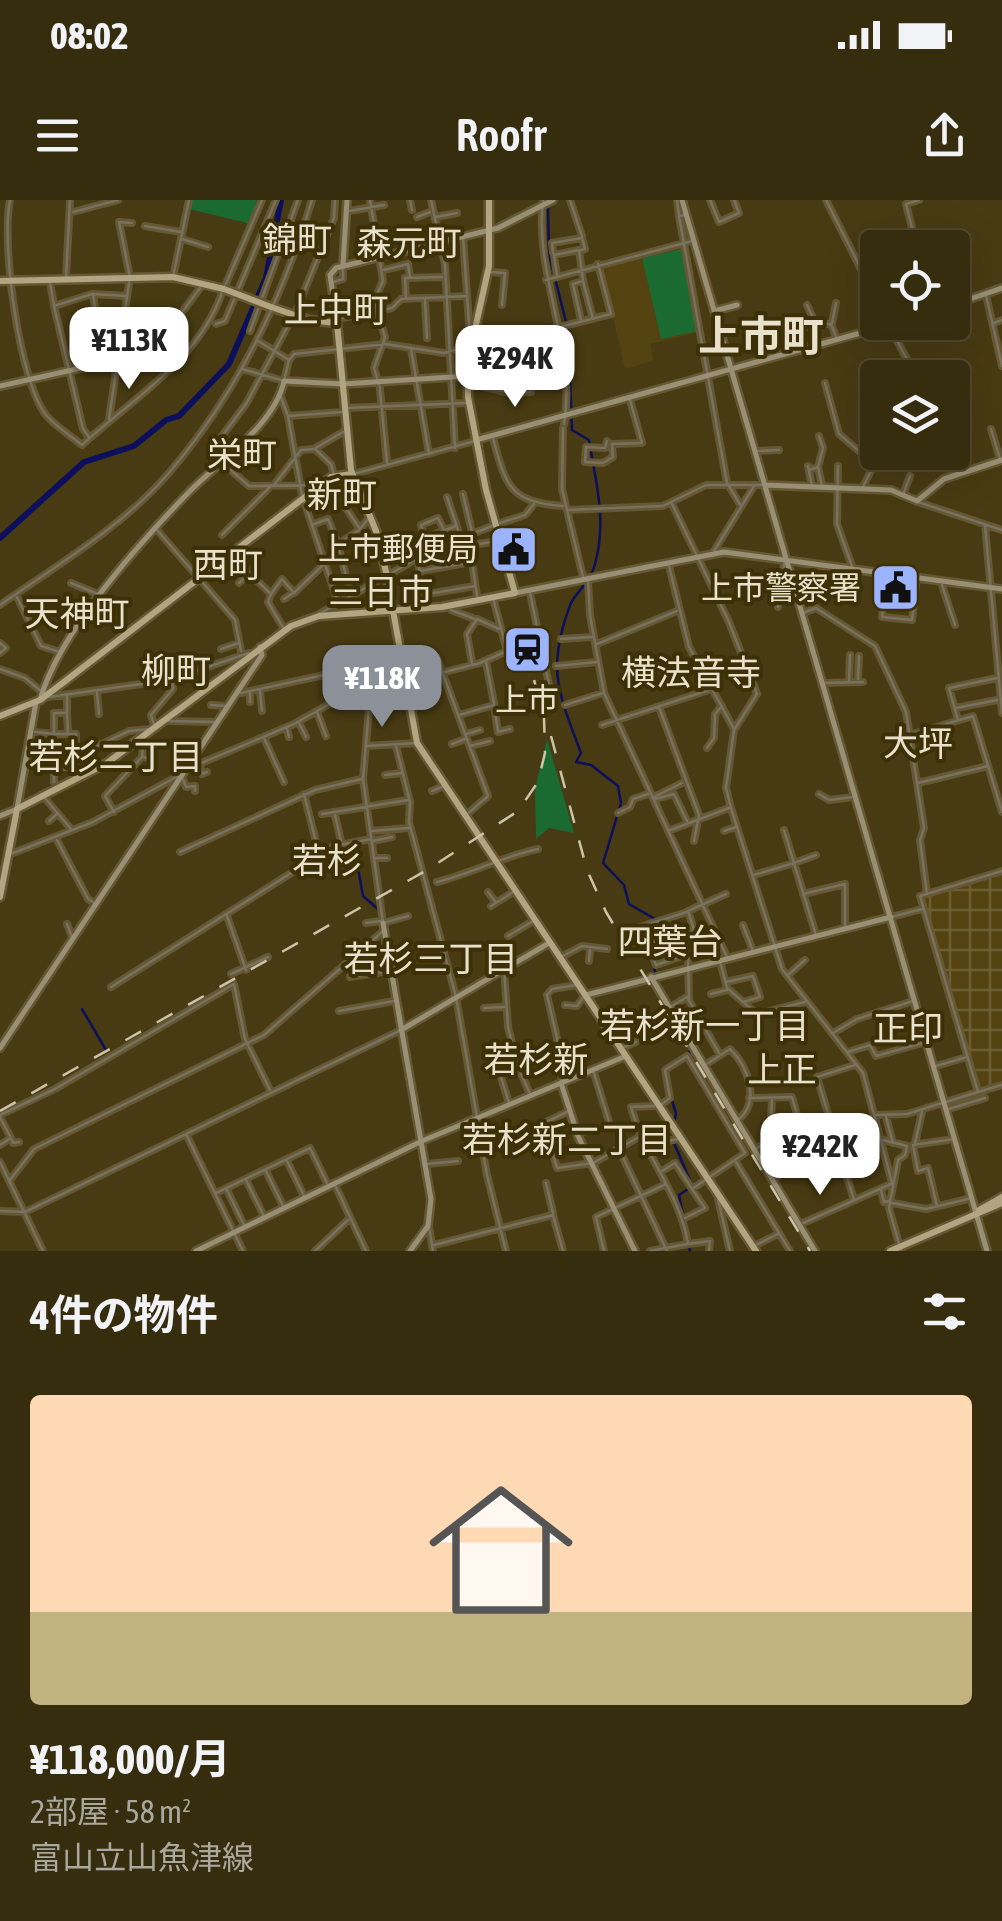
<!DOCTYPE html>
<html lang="ja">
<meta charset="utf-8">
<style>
body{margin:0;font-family:"Asap Condensed","Noto Sans JP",sans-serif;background:#3d3417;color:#f1f3f6;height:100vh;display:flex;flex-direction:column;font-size:38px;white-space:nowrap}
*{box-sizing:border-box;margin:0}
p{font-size:32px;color:#aaa79e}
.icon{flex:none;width:55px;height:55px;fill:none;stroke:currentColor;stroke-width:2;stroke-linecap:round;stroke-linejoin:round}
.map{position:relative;height:1051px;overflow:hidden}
.panel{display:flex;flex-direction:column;background:#362c0e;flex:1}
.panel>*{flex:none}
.fabs{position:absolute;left:860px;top:30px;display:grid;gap:20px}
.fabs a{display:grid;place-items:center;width:110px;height:110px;border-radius:10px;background:#362c0e;box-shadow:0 10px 40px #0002,0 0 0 2px #50482e;font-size:50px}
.price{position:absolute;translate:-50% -85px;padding:0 22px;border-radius:20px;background:#fff;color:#222;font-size:32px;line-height:65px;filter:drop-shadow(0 2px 5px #0008)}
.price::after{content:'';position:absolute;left:50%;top:60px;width:30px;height:22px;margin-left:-15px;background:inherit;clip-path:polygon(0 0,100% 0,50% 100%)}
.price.current{background:#8c9099;color:#fff}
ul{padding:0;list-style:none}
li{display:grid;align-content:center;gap:20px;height:530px;padding:0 30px}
li span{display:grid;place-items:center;height:310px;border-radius:10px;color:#555}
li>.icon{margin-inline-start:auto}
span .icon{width:180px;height:180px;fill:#fffc;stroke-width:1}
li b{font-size:42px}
h2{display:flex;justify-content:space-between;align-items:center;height:120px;padding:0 30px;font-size:42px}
.status{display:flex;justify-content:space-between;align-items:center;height:70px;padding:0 50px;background:#362c0e;direction:ltr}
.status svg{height:28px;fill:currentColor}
header{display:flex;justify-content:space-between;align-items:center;height:130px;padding:0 30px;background:#362c0e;font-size:45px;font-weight:600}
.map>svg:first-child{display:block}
</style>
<div class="status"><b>08:02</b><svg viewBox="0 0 49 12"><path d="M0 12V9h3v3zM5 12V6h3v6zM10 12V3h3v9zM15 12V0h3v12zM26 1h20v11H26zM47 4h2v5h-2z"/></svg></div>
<header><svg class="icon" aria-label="menu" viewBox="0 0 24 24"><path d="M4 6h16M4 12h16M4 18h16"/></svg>Roofr<svg class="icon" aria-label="share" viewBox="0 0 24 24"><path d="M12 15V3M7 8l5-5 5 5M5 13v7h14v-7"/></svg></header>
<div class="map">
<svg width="1002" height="1051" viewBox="0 0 1002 1051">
<defs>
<pattern id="industrial-grid" width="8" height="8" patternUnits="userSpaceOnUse" patternTransform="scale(2.5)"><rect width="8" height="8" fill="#544211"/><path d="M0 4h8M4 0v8" fill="none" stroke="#6d5d32"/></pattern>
</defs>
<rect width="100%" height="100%" fill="#483a12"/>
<path fill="#544211" d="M683,47L699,132L651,144L653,161L625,169L602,69Z"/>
<path fill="url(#industrial-grid)" d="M1002,674V883L980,889L923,697Z"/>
<path fill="#1a6a32" d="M191,0H260L251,24L189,9Z
M682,49L698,131L661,139L642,58Z
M547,539L574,633L549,628L536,639L535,589Z"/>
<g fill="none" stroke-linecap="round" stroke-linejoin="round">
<path stroke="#0b0f5c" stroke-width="2.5" d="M548,6L549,54L568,130L572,230L589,240C596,282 607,322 595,364C590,383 577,391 571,403C546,467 558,492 581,553L576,562L591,565L618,586L621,603L603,663L624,685L629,704L655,719
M357,663L363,696L379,710
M654,767L658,784
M82,809L106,850
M674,925L676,913L662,871L691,851
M674,943L692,985
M690,1051L679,995L702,980"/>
<path stroke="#0b0f5c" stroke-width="6" d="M0,338L84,262L134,246L166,220L179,216L229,164L266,78L281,0"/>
<defs>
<path id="street" d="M10,0C1,42 19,181 46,215C56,227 70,235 82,245C132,199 198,161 222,93
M370,0L383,81L374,101L385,137L374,168L380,188
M410,0L412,10
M431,0L445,65L455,248
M543,0C534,76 577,148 564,224
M570,0L582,36
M677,0L679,15
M710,0L719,22L739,13L734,0
M826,0L878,103
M349,11L384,5
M73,12L118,0
M685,15L679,16L727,283L741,306
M417,17L430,12
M436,17L457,13
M145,26L181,32
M463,36L470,138
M182,39L208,47
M917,48L906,4L919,0
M553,53L552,43L582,38L585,49L581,50
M384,70L408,64L410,77
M490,72L505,73L502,105
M557,76L554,55L579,50L583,80
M173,77L189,0
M66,78L70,0
M546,80L692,41
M333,82L343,79V68
M50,83L54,105
M225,86L262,0
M93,94L100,142L95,163
M986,95L1002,166
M406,98L405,78L442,77
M425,100L427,138
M296,111L334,18L335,0
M292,118L246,204L210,252L249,286L315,285
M337,119L392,108L401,99L466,96
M581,120L573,84L583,81L593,119
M887,122L917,178
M832,123L836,103
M994,123L1002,120
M216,124L225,121L276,0
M816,124H831L837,139
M250,131L298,0
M122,138L180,115L200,88
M258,141L289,160L294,154L385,144L444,153L469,146
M514,141L513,167L563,173
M476,144L497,143L611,114L598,64
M411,149L429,254
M791,151L786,133L816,124L807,105
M531,161L561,165
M118,167H149L177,157
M512,168V193L531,192
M242,169L284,181L289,160
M825,183L839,234L873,263
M469,185L479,186L478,172L469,171
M480,186L510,193
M380,190L387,263
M281,197L288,216L342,212
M345,208L467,203
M288,216L302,295L336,397
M109,219L130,77L119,22L132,23
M874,219L878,222
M563,228L562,289L583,377
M991,229L1000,259
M89,237L83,229L54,106L92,94L127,96
M493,238C506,286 509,302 563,306
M607,241L605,248L586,247L585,262L603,263L613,257L612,244L642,243L630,200
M952,245L965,268
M316,250L331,264L334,275
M756,251L779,250
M808,266L812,286
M838,266L837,324L853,369L855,390
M818,267L823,248L819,236
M809,270L818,267L822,286
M357,273L475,241
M323,284L333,289L360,329L368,319
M274,285L301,250L314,249L343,232
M863,287L880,252
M904,292L910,276
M463,294L472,332
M447,297L460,336
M918,302L1002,330
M672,304L729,422L757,494L734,530L726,588L731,608L782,769L863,873L892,983
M567,310L663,306L706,285H763
M500,323L525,315L534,304
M314,324L328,319L338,344L359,330
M985,325L1002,513
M157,330L235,420L241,451
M222,335L271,286
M468,335L477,396
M426,337L456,326
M478,344L498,341
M338,345L350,391
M362,350L378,346
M714,351L754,286
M428,352L421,325L438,318L444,330
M418,360L424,406
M669,366L689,447L734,529
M252,369L249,373L271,394L268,402L284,429
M420,371L472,362
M880,374L878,401L884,402L882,417L912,420L917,377
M588,379L590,415L604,493L727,757
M71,383L100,395
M239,383L248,374
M942,385L955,425
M530,393L551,494
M271,394L282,379L294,393L324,364
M422,395L475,386
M17,397L41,446L60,452
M284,399L293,393
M0,405C56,366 123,326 168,274C236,195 282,100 312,0
M778,407L784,364
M451,410L475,419
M803,413L816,408L875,446L906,512L924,628L920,640L927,694
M319,414L436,348L492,326
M561,439L592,437
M0,443L6,448L0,453
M597,444L677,411
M221,449L239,443
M507,452L511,467
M437,458L488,596L465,616
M385,461H399
M486,462L494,503
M472,463L467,434L477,419L499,429
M556,466L597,462
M0,469L25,478L42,492
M372,472L363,579L383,723L408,716
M858,479L859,456
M410,481L480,463L507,451L493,398
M849,482L850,455
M824,483L863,482
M260,491L262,511
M425,491L428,478
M97,493L99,514
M241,493L329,474L400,471
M250,493V502
M49,497L169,480L249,453
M211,505L227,506
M565,505L603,493
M659,507L699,615L694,641
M956,508L997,500
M317,512L326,536
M67,513L68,534H54V568L67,567L75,559L76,534H68
M459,515L494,505L498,532L510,529
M958,520L949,488L997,478
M169,521L216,522
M299,523L306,537
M602,525L712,489
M155,528L151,515L173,489L172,480
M287,529L289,537
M35,532L54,534V513H67V495
M466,534L480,530
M909,535L973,516L1002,612
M264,538L284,582
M452,544L465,539
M366,546L417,543
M396,546L410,602L409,622L456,797L487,975L506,1051
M470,546L490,541
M93,548L129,531L151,529
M707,548L714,538L715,514L722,506
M144,557L153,560
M200,566L202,574L207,572
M187,569L294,524L368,482
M385,575L401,573
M182,577L186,587L195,586V591
M54,582V569
M918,583L988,566
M432,591L444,586
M304,594L319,654
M819,594L829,600L853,597
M44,597L71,629
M654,597L682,583
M655,599L674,594L687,621
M114,612L105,596L142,557L144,538
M618,613L630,607L633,599L648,594
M322,614L408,600
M335,615L341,641
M49,621L57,614
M784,630L794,663L816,655
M372,631L409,628
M668,631L729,608
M724,631L736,627
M57,640L88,699L96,704
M373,641L392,637
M180,652L315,590L362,579
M8,655L93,622L182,574
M375,658H387
M1002,671L920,696L978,892L1002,885
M754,675L794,663L816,735
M437,682C473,673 501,657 538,649
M488,692L495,701
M803,694L845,684V727
M491,706L513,692
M227,716L246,770
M891,717L922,709
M366,723L381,721
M67,724L72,737
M743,725L753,751
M627,731L687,712
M508,736L533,721
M649,745L694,731
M638,748L648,745L656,765L688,754L689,801
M690,754L700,749L688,711L726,694
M561,757L582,746L607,749
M589,761L590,750
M720,761L727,788L757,814L805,802
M365,763L367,773
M504,769L508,827L518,866
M231,774L268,757
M788,775L805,760
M350,777L389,771
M726,782L753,776L760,797L743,802
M111,787L334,646L371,639
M711,794L727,790
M565,805L577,806L584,796
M672,806L687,797L719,853
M484,808L504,807
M339,811L394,801
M833,833L857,819L913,801
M622,848L636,842
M848,852L870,845L876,856L926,842
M705,865L730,849C748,866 761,902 738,920
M936,866L967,857
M561,882L563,864L547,795L552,789L577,785
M749,898L792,897L815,977L842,969
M772,899L771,920L797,921
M509,903L500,874L518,866L530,894
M662,904L670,898L665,870L687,856L745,953L692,989L675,963L662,971
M949,909L985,898
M567,912L544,923L557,968L593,963L639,937
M0,915L55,889L234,784L245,839L270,890
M876,915L907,914L978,892
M0,917L10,936
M886,917L893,943
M579,933L610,925L594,873
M186,934L243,1051
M879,939L907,946L905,955L898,960L889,1008L901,1051
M915,943L922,912
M647,944L679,939
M0,945L11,938L13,943L19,942
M913,945L918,971L928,968L937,1006
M913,945L954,939
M757,948L777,936L794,966L773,979
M619,949L667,1051
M842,959L866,952
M812,960L837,952
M287,961L305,998
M0,962L43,1051
M736,962L790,1051
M427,964L458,961
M266,971L284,1008
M10,980L34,949L264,835L382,732
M246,980L265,1018
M546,983L553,1013
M335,985L366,1051
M227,990L245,1027
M881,990L884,1002L889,1001
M216,993L310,948L327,983
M718,999L730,1051
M854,1000L817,877L855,865
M892,1003L926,1009L972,998
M0,1011L25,1012L401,830
M685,1018L705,1008L692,989
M803,1023L891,984
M429,1027L433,1051
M688,1044L710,1041L709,1051
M434,1045L553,1015L563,1051
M754,1046L778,1034
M315,1051L348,1020
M604,1051L596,1017L666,984
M650,1051L688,1044C680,993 644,956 631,907L654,906"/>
<path id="secondary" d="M682,0L987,1051
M343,65L347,0
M952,105L1002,88
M714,111L737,105
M337,123L330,75L336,68L498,28L553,0
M0,186L117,160
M476,240L900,122
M765,285L891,290L917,301L944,279L1002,260
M515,393L724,352L1002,389
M40,500C59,432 141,341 191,290C221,260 275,224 284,181L343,184L467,176
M0,616L17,609L36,502
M383,723L431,999L428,1026L410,1051
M651,777L815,1051
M586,795L891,717
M401,830L549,743
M0,848L262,455L260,447
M561,883L578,936L635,1051
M196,1051L422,941L626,856"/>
<path id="primary" d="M0,81L173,77L224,89
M271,107L309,120L337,123L351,270L376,331L386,372L417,543L756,1051
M0,516L40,500L64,482L331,277L352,274
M0,697L17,609L107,563L291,426L319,416L442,407L515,393L486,290L468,197V161L489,66V0
M979,1010L1002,997
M890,1051L1002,1003"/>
</defs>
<use href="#street" stroke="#655833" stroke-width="8"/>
<use href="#secondary" stroke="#655833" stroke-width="10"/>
<use href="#primary" stroke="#655833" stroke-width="11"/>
<use href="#street" stroke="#787160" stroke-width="2.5"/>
<use href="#secondary" stroke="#998f74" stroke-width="5"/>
<use href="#primary" stroke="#b3a582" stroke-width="6"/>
<path stroke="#ccc3a9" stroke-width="2.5" stroke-dasharray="18 18" stroke-linecap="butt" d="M551,536L587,670L606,712L810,1051
M0,911L427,670L518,611L538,582L545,553L544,517L520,428"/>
<defs>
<path id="primary-bridge" d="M224,89L271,107"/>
</defs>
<use href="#primary-bridge" stroke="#655833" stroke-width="11" stroke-linecap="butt"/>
<use href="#primary-bridge" stroke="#b3a582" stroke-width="6"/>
</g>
<defs>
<symbol id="civic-square" viewBox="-11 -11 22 22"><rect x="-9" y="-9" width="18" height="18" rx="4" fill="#9bb4fd" stroke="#3d3006"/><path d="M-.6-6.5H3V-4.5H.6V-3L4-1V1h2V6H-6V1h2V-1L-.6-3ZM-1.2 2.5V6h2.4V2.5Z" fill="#111"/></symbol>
<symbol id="station-square" viewBox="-11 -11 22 22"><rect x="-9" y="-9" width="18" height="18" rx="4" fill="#9bb4fd" stroke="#3d3006"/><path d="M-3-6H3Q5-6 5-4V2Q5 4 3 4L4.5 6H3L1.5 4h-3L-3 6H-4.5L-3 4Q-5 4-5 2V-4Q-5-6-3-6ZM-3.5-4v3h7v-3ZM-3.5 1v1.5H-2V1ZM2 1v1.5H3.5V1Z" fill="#111"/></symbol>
</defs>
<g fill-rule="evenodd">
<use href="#civic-square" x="486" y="322" width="55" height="55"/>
<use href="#civic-square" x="868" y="360" width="55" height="55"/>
<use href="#station-square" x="500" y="422" width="55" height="55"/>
</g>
<g text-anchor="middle" stroke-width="8" stroke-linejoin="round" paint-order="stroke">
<g font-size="32" fill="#e9e1cb" stroke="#3d3006" text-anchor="end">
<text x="478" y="360">上市郵便局</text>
<text x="861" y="399">上市警察署</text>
<text x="527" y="511" text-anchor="middle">上市</text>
</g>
<g font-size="35" fill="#e9e1cb" stroke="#3d3006">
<text x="297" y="52">錦町</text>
<text x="409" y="55">森元町</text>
<text x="336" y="122">上中町</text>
<text x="242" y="267">栄町</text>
<text x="342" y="307">新町</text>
<text x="228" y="377">西町</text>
<text x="381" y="404">三日市</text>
<text x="77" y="426">天神町</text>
<text x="176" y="483">柳町</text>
<text x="691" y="485">横法音寺</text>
<text x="918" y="556">大坪</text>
<text x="116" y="569">若杉二丁目</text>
<text x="327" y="673">若杉</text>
<text x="670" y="754">四葉台</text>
<text x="431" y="771">若杉三丁目</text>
<text x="705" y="838">若杉新一丁目</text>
<text x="908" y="841">正印</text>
<text x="536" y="872">若杉新</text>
<text x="782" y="882">上正</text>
<text x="567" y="952">若杉新二丁目</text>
</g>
<g font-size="42" font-weight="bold" fill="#e9e1cb" stroke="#3d3006">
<text x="761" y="151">上市町</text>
</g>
</g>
</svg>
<div class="fabs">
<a><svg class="icon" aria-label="locate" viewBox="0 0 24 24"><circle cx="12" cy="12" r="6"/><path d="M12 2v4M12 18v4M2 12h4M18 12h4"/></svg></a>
<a><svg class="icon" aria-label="layers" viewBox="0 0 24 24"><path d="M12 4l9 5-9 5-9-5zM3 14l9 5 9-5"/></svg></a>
</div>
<b class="price" style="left:129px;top:192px">¥113K</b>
<b class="price" style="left:515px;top:210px">¥294K</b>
<b class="price current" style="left:382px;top:530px">¥118K</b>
<b class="price" style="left:820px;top:998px">¥242K</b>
</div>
<section class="panel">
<h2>4件の物件<svg class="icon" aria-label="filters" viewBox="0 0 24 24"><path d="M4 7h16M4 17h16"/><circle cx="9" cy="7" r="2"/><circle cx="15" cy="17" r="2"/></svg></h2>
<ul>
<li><span style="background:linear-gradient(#ffd9b3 70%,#c2b280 0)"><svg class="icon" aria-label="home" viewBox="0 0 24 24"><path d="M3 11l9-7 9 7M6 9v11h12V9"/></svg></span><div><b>¥118,000/月</b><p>2部屋 · 58 m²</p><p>富山立山魚津線</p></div></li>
</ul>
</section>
